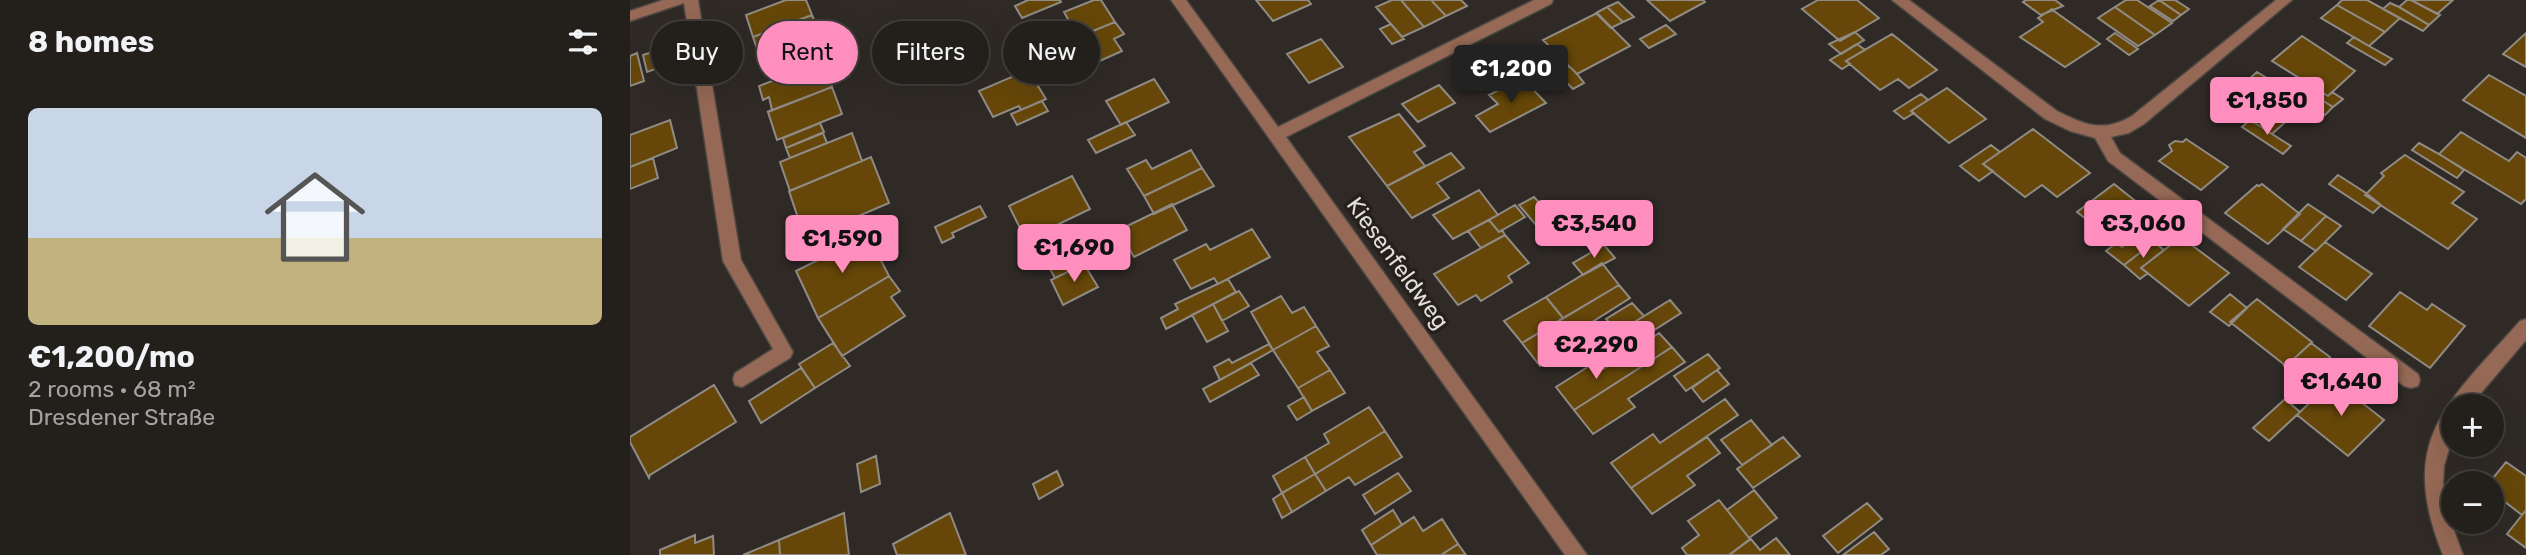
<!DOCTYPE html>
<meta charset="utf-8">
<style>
body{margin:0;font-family:Rubik,sans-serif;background:#2f2d29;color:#f1f3f6;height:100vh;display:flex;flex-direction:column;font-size:26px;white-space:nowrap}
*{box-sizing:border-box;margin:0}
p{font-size:23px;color:#a3a3a3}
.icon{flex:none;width:38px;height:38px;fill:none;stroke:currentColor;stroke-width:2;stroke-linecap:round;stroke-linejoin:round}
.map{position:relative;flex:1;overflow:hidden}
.side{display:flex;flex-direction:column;background:#23201c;width:630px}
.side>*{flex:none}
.hud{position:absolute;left:21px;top:21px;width:665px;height:63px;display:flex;gap:14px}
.tools{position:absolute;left:1811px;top:394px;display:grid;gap:14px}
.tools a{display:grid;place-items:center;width:63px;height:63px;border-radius:50%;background:#23201c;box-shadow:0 7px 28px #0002,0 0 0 2px #403e3b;font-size:35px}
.price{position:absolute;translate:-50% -60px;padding:0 16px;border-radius:7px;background:#fd8ebe;color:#111;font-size:23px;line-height:46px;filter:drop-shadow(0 2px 4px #0008)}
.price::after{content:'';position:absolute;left:50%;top:42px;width:21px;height:16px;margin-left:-10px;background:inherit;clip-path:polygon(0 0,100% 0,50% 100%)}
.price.active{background:#222;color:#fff}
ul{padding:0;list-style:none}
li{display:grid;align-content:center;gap:14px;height:371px;padding:0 28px}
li+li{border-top:2px solid #403e3b}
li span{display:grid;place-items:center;height:217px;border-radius:10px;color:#555}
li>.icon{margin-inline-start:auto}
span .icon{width:126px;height:126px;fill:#fffc;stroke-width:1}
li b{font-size:30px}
h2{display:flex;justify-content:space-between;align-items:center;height:84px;padding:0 28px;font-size:30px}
.tag{padding:0 24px;border-radius:32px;background:#23201c;box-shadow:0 7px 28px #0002,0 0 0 2px #403e3b;font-size:24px;line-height:63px}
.tag.active{background:#fd8ebe;color:#111}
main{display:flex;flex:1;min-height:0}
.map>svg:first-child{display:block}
</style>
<main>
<section class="side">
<h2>8 homes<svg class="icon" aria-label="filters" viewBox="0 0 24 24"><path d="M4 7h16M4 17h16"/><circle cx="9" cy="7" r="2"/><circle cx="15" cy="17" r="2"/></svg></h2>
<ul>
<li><span style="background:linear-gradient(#c9d6e8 60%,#c2b280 0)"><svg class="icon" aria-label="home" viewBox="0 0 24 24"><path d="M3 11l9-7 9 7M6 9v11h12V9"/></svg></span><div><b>€1,200/mo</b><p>2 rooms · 68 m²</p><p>Dresdener Straße</p></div></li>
</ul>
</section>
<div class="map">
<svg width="1896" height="555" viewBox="0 0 1896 555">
<rect width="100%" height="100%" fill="#2f2a26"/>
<path fill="#664709" stroke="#908b85" stroke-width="2" d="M156,0H176L182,15L123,37L116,15Z
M398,0H430L431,2L392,18L385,6Z
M464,0H471L485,22L448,37L434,12Z
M626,0H678L681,4L643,21Z
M762,0H771L794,27L772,37L746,7Z
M771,0H801L816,16L794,27Z
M801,0H831L837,6L816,16Z
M1017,0H1073L1075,2L1040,21Z
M1188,0H1227L1249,18L1210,41L1172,9Z
M1396,0H1425L1433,6L1411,15L1393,2Z
M1496,0H1507L1542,23L1525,35L1485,7Z
M1529,0H1545L1559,9L1551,15Z
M1529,0L1551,15L1543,21L1520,6Z
M1712,0H1737L1770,18L1755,32L1707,5Z
M1777,0H1781L1810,15L1799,25L1769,7Z
M1781,0H1823L1807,14Z
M988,2L1004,17L993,22L977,7Z
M1760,3L1769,7L1799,25L1793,31L1753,9Z
M1707,5L1755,32L1739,46L1691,18Z
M977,7L993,22L981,28L966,13Z
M1485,7L1525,35L1508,46L1468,18Z
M1422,9L1424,11L1470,44L1435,67L1390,37L1413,22L1408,18Z
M967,13L1000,46L947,74L913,40Z
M182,15L191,37L131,60L123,37Z
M485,22L494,34L484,39L492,51L454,68L450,61L461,56L448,37Z
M761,24L774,39L762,44L750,29Z
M1036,25L1046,34L1019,48L1010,39Z
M427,31L434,43L418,50L411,37Z
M1225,32L1234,40L1211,54L1199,44Z
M1485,33L1508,49L1499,55L1477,39Z
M1896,33V67L1873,54Z
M1262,34L1307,70L1279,88L1268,79L1250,90L1216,61Z
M1672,36L1725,71L1698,96L1642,61Z
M1724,37L1739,46L1762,59L1755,65L1717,43Z
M691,39L713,67L679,83L657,54Z
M189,43L192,51L135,73L133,64Z
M1227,44L1235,50L1216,61L1220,64L1212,69L1200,60Z
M29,50L34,66L17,72L13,55Z
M7,53L14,81L0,86V56Z
M192,62L186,65L190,77L197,74L202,87L137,112L142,110L139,97L133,100L129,86Z
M939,66L947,74L954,83L943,89L927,73Z
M398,70L416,99L391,110L389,106L363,117L349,91Z
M1627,72L1655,89L1677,103L1660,118L1610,87Z
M1859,75L1896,96V138L1833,100Z
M892,78L916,103L860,132L846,116L868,104L859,95Z
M1669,78L1698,96L1702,92L1713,99L1703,107L1663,82Z
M524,79L539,102L491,125L476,101Z
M1663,82L1703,107L1695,115L1676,104L1655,89Z
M809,85L825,103L788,122L772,104Z
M202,87L212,114L147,140L138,112Z
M1610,87L1660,118L1642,134L1592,102Z
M1317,88L1356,119L1319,143L1281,111Z
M1291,94L1298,100L1281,111L1284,113L1274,119L1264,111Z
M412,101L418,111L387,125L381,114Z
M769,114L795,146L784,152L795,166L757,186L719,137Z
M40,120L47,148L0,167V135Z
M1620,120L1642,134L1661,146L1653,154L1612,127Z
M496,122L505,135L466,153L458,140Z
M190,123L194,132L156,148L153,138Z
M1403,129L1460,173L1427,197L1412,185L1395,197L1353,164Z
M1831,132L1879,161L1887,152L1896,158V199L1891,204L1809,154Z
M193,133L197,143L160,158L156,148Z
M222,133L232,161L160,191L150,162Z
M1556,139L1598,167L1571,190L1529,161L1542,151L1539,145L1545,141L1553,142Z
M1789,143L1809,154L1834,170L1827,178L1782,150Z
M1361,145L1370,152L1353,164L1363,171L1349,181L1330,166Z
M561,150L572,168L514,196L497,169L516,160L522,169Z
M821,153L834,168L807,183L819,198L782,218L757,186Z
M1775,155L1834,192L1822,203L1847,219L1818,249L1735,195L1754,176L1751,173Z
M241,157L259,203L175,239L159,191Z
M23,158L28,178L0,189V167Z
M572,168L584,186L524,214L514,196Z
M1708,175L1736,193L1751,205L1743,213L1699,184Z
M442,176L460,209L396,240L379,206Z
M1484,184L1528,219L1492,247L1447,212Z
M1632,184L1670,214L1638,244L1595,213L1627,185L1629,186Z
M849,190L868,215L823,239L803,215Z
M904,197L921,216L906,225L889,205Z
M542,204L557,230L504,257L489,230Z
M1678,204L1696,216L1671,241L1653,229Z
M885,205L895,217L869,232L859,220Z
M350,206L356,217L322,233L324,237L312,243L305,227Z
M1696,216L1711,226L1686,251L1671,241Z
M859,220L869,232L872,230L875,235L851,248L838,231Z
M622,229L640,257L588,284L584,278L561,289L544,260L576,244L580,250Z
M1511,232L1524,242L1494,265L1476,251L1486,243L1492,247Z
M238,235L259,276L188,318L166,271Z
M875,235L899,263L878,276L882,282L851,301L846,295L828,305L804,274Z
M1551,237L1599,273L1559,306L1511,268Z
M1524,242L1534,250L1511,268L1518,273L1510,279L1494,265Z
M1695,242L1742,274L1716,300L1669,267Z
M974,245L985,258L953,275L943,263Z
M447,256L452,265L425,278L420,269Z
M972,263L989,285L933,318L916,297Z
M454,264L468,287L433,305L421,280Z
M259,276L270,291L261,297L275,316L212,356L188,318Z
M598,279L606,292L536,329L531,318L548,309L545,304Z
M989,285L1000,298L945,333L951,340L910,366L892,343Z
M609,291L619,306L592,321L583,304Z
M1770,292L1797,310L1802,304L1835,326L1800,368L1739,326Z
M1600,294L1617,308L1599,326L1580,312Z
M651,296L662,313L674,307L686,326L643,350L621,312Z
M916,297L933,318L892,343L874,321Z
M1627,299L1682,342L1656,366L1600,322Z
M1040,300L1051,313L1015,336L1003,323Z
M1002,303L1014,316L988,332L976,319Z
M583,304L598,331L577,342L562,315Z
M686,326L699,346L687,352L700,370L668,388L643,350Z
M1029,333L1042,347L1011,367L999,353Z
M203,343L220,366L185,388L169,364Z
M1681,343L1700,357L1673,381L1653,365L1656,366Z
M639,344L643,350L590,380L584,367L599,359L602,363Z
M1042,347L1055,362L998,399L1005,407L963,434L944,410Z
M999,353L1011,367L944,410L926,387L967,361L973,369Z
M1078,354L1090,368L1056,391L1044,376Z
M621,363L629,375L580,402L573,389Z
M171,368L185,388L131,423L119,401Z
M700,370L715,393L682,411L668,388Z
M1087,370L1099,384L1073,402L1062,388Z
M1703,380L1754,420L1718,456L1667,415Z
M84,385L106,422L20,475L19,478L0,442V437Z
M674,397L682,411L667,420L658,406Z
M1095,399L1108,415L1001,488L981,463L1023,434L1030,443Z
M1655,399L1670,412L1639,441L1623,428Z
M739,407L755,431L685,474L675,457L699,443L694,434Z
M1121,420L1142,445L1112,465L1091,440Z
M755,431L772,457L725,485L719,477L696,491L685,474Z
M1077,437L1090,453L1057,476L1065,485L1022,514L1001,488Z
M1153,437L1170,456L1123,488L1107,469Z
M246,456L250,484L231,492L227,464Z
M675,457L685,474L652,493L643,476Z
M1876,462L1896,476V510L1892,515L1862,492V483H1859Z
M427,471L433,485L409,499L403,484Z
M768,473L781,491L745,514L733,495Z
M685,474L696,491L662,512L652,493Z
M1124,490L1147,518L1119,538L1097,510Z
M652,493L662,512L652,518L643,499Z
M1089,500L1120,539L1099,555H1057L1052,548L1069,535L1058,521Z
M1237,503L1252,519L1208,553L1193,536Z
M763,510L772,525L741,545L732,530Z
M1896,510V548L1877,534Z
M214,513L219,555H150L149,540Z
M320,513L336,555H267L263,544Z
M784,517L793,531L812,519L828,544L811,555H747L741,545Z
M1244,532L1259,549L1251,555H1213Z
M65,535V543L83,536L84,555H30V550Z
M1146,538L1160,555H1099L1121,539L1130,550Z
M149,540L150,555H113Z
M828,544L836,555H811Z"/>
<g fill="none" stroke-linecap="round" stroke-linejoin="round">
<defs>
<path id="minor" d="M33,0H68L111,260L163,352L160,358L112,387L105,385L103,379L105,373L143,349L93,261L54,3L0,21V11Z
M541,0H556L648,127L904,0H923L921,4L656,137L957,555H935Z
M1262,0H1279L1427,111C1455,125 1473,133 1502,116L1646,0H1662L1514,124L1499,133L1481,137L1490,153L1788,374L1790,380L1788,386L1781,388L1774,386L1478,161L1465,138L1440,131L1415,119Z
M1896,319V340L1840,406H1824V432L1814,466L1813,483L1819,517L1833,555H1813C1766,439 1818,403 1890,321Z"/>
</defs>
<use href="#minor" stroke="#4c4743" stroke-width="3"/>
<use href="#minor" fill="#956955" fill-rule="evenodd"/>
</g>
<g text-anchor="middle" stroke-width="7" stroke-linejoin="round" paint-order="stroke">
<g font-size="23" fill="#e3dfdc" stroke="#25201c">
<text transform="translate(768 263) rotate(54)" y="8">Kiesenfeldweg</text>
</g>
</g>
</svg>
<div class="tools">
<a>+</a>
<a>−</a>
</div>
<b class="price active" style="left:881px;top:105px">€1,200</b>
<b class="price" style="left:1637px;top:137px">€1,850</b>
<b class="price" style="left:964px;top:260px">€3,540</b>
<b class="price" style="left:1513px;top:260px">€3,060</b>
<b class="price" style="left:212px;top:275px">€1,590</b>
<b class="price" style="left:444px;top:284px">€1,690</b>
<b class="price" style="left:966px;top:381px">€2,290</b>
<b class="price" style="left:1711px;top:418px">€1,640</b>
<div class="hud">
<a class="tag">Buy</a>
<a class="tag active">Rent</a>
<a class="tag">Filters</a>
<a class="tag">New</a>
</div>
</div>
</main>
